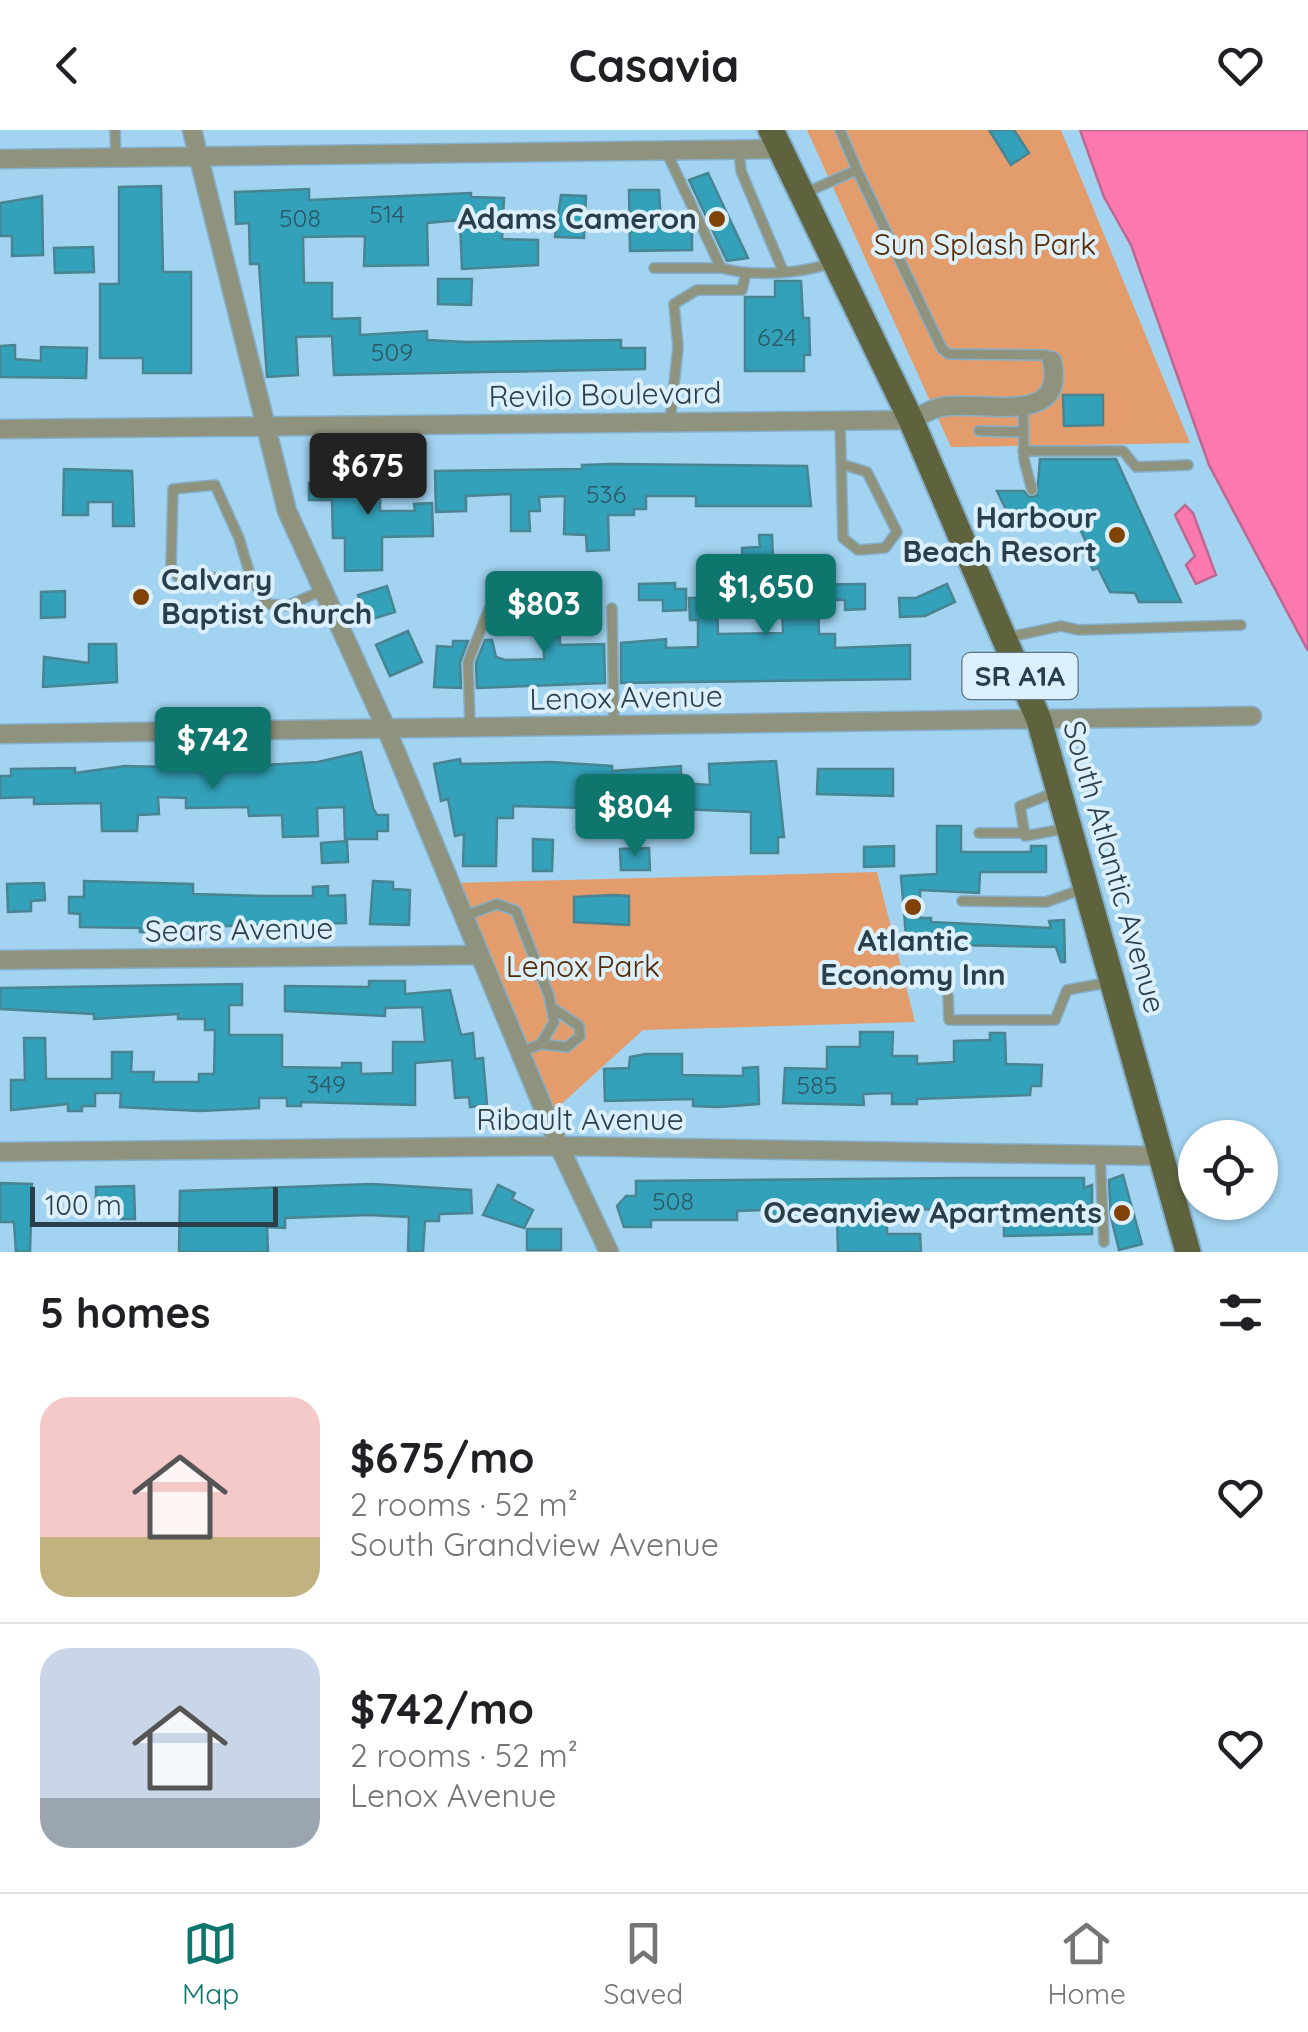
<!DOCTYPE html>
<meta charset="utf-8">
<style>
body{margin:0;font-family:Quicksand,sans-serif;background:#f2f2f2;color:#202124;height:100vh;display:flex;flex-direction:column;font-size:38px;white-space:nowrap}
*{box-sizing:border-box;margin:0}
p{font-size:32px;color:#757577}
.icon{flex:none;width:55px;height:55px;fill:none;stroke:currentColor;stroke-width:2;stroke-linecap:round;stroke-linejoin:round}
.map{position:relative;height:1122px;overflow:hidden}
.sheet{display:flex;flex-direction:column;background:#fff;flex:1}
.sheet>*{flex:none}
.tools{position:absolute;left:1178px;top:990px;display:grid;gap:20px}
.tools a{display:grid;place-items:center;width:100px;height:100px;border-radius:50%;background:#fff;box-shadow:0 2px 8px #0004;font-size:50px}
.scale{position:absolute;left:30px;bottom:25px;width:248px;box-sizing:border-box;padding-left:10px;border:5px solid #2b3f4b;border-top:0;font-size:28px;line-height:35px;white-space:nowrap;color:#2b3f4b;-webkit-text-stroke:8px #dcf0fc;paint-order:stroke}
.price{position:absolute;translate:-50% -85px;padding:0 22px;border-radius:10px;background:#0f766e;color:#fff;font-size:32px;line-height:65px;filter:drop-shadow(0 2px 5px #0008)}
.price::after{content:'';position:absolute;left:50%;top:60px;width:30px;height:22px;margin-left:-15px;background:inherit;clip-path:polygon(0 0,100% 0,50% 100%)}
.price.selected{background:#222;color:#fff}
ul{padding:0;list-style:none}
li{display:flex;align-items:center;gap:30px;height:250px;padding:0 40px}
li+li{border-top:2px solid #e0e0e0}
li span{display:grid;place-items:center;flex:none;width:280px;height:200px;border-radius:30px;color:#555}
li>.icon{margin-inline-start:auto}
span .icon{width:120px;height:120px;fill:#fffc;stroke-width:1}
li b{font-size:42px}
h2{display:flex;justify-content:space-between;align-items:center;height:120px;padding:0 40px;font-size:42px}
header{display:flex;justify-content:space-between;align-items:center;height:130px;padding:0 40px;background:#fff;font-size:45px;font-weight:800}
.menu{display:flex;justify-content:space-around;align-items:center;height:140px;border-top:2px solid #e0e0e0;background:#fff;font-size:28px;color:#757577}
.menu a{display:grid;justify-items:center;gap:5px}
.menu .selected{color:#0f766e}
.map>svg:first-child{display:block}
</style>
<header><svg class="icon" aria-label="back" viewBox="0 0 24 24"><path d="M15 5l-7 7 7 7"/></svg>Casavia<svg class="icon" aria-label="heart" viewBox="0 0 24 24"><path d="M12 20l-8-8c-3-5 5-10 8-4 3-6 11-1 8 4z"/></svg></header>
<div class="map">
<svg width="1308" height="1122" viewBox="0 0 1308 1122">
<rect width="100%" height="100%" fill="#a2d3f1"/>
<path fill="#e39c6b" d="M807,0H1061L1190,313L951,317Z
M877,742L915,892L643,900L547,987L450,753Z"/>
<path fill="#fc79b0" stroke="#bd6892" stroke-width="2.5" d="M1080,0H1308V521L1209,335L1131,115L1104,67Z
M1185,375L1193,383L1216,445L1196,454L1186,435L1195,426L1175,385Z"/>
<path fill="#33a1b9" stroke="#488492" stroke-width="2.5" d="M989,0H1014L1029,23L1011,35Z
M708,43L748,128L727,131L689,50Z
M161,56L163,142H191V243H143V228H100V154H119V57Z
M309,59V70L471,63V67L504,68L502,109L538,110V135L462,139L460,90L427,93L428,135L364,136L365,106L303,107L304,153H332V189L360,188V205L427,201V210L467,212L621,210V218H645V239L334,245L332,206L296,207L298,245L267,247L259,134H250L249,93L236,94L235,62Z
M629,60H659L661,94L692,95V120L630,121Z
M561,65L586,66L584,108L555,107Z
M42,66L43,125L12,126V106H0V73Z
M93,117L94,142L55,143L54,118Z
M438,149H472L471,175L438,174Z
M775,151H801L803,188H809L810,225H804V241H745V167H775Z
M15,215V229L41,231V217L87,218L86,248L0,247V216Z
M1063,265H1103V295L1064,296Z
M1040,329H1116L1181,472H1139L1135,463L1110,462L1098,438L1093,440L1086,425L1091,422L1075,389L1010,388L997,361H1024L1029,367L1037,366Z
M612,334L807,336L811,376H696V366H646V379H634V385H608L609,420L587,421L586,405L564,404L565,366L539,367L540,381H529L530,401H511V364L466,366V381L436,382L435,341L582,339V335Z
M64,339L132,341L134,396H113V372H88V385H63Z
M337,342H380V381H415L414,374L432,373L433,406L382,407V440L345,441V408H333L332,370H309V353H337Z
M759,405H772L774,455L865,454V479L845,480V470H818L819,504H835V518L910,515V549L621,553V513L666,509V518L698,517V490H690L689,468H717L718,504L783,503L782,475H732V455H744L742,418L760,417Z
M675,453V459H686V480L663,481V470H639V454Z
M947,454L955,472L925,486L900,487L899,468H916Z
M387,456L395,482L366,491L358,465Z
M65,461V487L41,488V462Z
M550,467H570V484H559L560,515L604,514L605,553L477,558L476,533L485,510H492L496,527L505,530L544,529L543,496L519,497L518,477L550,476Z
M408,501L422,532L390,546L376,515Z
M453,511H468L460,532L461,558L434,557L437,516L453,517Z
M89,514H116L117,552L43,557L44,527L89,533Z
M361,622L373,678L377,685H388V701H377V709H345L344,677L317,678L318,706L283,707L282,685L249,686L248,677L186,678V668L158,667L159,684L138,685L137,701H102L101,673L34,674V667L0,668V646H11V639L75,638V643L125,636L247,639V636L318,632Z
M460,629L461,634L551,632L612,636V641L681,636V653L710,655L709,634L776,631L784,707H778V723H751V682L655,678V672L586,673V678L513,676V688H497L496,736H463L464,704L455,706L448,669L441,671L434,634Z
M818,639H893V666L817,664Z
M937,696H961V722H1031V716H1046V742H980L979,763L920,760V788H931V792L1051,798L1049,791L1064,790L1065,832H1061L1056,817L954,815V809L906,806L901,746L937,744Z
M533,709L553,710L552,741H533Z
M347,711L348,732L322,733L321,713Z
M894,716V736L864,737V717Z
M649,718L650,740H621L620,719Z
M84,751L193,754V764L268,766H313V757L328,756V766L345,765L346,793L156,798L155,802H140V798L80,797V784L69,783V767H84Z
M373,751L393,752V759L410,760L409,795L370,794Z
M44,753L45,770L31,771V781L8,782L7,754Z
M613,765L629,766V795L574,792V767Z
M369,851H405V864L450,860L461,905L473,903L475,929L483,928L487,975L470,977L469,967L455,968L452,930L415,933V975L301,972V976H287V968H259V978L200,981L120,977L121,963H95V976H82V981H68V974L11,980V950H25L24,908H45L46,949H112V922H132L131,942H154L153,952H199V944H214L215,900H205V889H178V884L94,889V884L0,879V858L242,854V875H229V905H282V937L342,938V933H361V944L393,943V912H425L422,877L385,878V886L285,881V856L369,857Z
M860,902H893L892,926H917V934L954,932V911L990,910V903H1005L1006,934L1042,935L1041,956H1031L1030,965L917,969V974H892V963L863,964L864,975L783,973L785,938L827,939V917H860Z
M645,924H682V945L743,946V938L758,937L759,974L718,977L693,976V969L605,971L604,939L629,938L630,927Z
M1123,1045L1142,1114L1119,1120L1111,1087L1109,1050Z
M965,1048H1084V1058L1092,1055V1104L1004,1106V1081L998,1080L887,1079V1104H920L921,1122H838L837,1083L810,1084V1090H766V1080L737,1081V1090H651V1097H624L617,1076L626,1066H636V1051Z
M0,1053L32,1054L30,1122H16L14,1092H0Z
M372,1054L471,1060L472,1083L439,1084V1091H425L423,1122H408L409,1087L369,1085L285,1088V1098L267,1097L268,1122H179L180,1061Z
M498,1055L515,1063L512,1069L533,1080L524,1098L483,1085Z
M134,1056L135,1089H121V1082L96,1083V1057Z
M527,1099H561V1120H527Z"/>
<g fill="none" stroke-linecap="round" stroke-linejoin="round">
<defs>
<path id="service" d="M115,0L116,28
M840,0L857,40
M739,19L741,41L783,141
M666,21L721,138C755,147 798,144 832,133
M807,62L857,40L942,219L949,224L1046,225L1052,231
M654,138H721
M1023,275L1024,330L1032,360
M840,290L843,408L858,420L885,418L897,402L867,342L841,334
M670,292L678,217L674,174L697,160H742L746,143
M979,301L1023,302
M1023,321H1123L1136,337L1188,335
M251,448L239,408L215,355L173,359L171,435L178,447L251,448L268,474L287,476L323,460
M612,478L614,595
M1005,508L1061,496L1079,500L1241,495
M470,597L468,532L489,479
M1056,662L1020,676L1025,706L1069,698
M979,703H1024
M962,771L1046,772L1083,759
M465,786L497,774L516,781L549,866L554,892L541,914L520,922
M948,866L949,890H1055L1067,860L1111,852
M541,914L567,917L580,906L579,896L554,879
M1100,1025L1104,1112"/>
<path id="minor" d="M192,0L287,381L386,598L559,1016L609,1122
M0,29L779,19
M0,299L911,290C920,286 931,279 941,277C980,269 1067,299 1052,231
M0,604L1252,586
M0,830L480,825
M0,1022L559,1016L1160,1026"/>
<path id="primary" d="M771,0L911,290L1039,590L1188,1122"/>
</defs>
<use href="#service" stroke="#85afc9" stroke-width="12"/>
<use href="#minor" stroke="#85afc9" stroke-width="21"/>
<use href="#primary" stroke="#85afc9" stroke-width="29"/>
<use href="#service" stroke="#8f937e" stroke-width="9"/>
<use href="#minor" stroke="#8f937e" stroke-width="18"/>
<use href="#primary" stroke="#5e633e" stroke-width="25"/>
</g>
<g fill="#814206" stroke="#dcf0fc" stroke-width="4">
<circle cx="717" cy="89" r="10"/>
<circle cx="1117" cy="405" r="10"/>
<circle cx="141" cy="467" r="10"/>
<circle cx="913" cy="777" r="10"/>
<circle cx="1122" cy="1083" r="10"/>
</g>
<g text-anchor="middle" stroke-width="8" stroke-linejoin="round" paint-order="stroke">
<g font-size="25" fill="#2d5866">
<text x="387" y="93">514</text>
<text x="300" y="97">508</text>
<text x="777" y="216">624</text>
<text x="392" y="231">509</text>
<text x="606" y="373">536</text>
<text x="326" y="963">349</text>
<text x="817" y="964">585</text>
<text x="673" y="1080">508</text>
</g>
<rect fill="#dcf0fc" stroke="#607480" stroke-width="2.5" x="962.5" y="523" width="115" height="46" rx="8"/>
<g font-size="28" font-weight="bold" fill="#2b3f4b">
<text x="1020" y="556">SR A1A</text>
</g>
<g font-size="30" font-weight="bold" fill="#2b3f4b" stroke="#dcf0fc" text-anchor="end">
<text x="697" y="99">Adams Cameron</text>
<text x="1097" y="398">Harbour<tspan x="1097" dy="34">Beach Resort</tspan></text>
<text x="161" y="460" text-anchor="start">Calvary<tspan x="161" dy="34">Baptist Church</tspan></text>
<text x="913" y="821" text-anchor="middle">Atlantic<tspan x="913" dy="34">Economy Inn</tspan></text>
<text x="1102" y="1093">Oceanview Apartments</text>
</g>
<g font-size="30" fill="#542802" stroke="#dcf0fc">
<text x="985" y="125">Sun Splash Park</text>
<text x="583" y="847">Lenox Park</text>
</g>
<g font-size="30" fill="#2b3f4b" stroke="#dcf0fc">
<text transform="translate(605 265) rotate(-1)" y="10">Revilo Boulevard</text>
<text transform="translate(626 568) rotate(-1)" y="10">Lenox Avenue</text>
<text transform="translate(1114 737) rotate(74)" y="10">South Atlantic Avenue</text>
<text transform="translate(239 800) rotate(-1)" y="10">Sears Avenue</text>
<text x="580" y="1000">Ribault Avenue</text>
</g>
</g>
</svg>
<div class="tools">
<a><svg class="icon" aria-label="locate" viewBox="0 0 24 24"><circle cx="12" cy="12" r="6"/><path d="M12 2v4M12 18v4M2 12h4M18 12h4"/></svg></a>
</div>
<div class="scale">100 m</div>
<b class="price selected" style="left:368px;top:388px">$675</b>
<b class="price" style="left:766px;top:509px">$1,650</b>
<b class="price" style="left:544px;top:526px">$803</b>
<b class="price" style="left:213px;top:662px">$742</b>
<b class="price" style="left:635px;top:729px">$804</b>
</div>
<section class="sheet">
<h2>5 homes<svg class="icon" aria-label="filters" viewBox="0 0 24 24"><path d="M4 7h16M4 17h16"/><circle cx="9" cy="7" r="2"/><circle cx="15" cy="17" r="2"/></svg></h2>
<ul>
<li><span style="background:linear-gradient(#f6c9c9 70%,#c2b280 0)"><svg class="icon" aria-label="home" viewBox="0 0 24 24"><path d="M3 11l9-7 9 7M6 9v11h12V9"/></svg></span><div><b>$675/mo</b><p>2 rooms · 52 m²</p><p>South Grandview Avenue</p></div><svg class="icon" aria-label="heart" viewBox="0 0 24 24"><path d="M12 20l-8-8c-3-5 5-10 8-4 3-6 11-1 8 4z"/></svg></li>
<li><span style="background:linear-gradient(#c9d6e8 75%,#9aa5b1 0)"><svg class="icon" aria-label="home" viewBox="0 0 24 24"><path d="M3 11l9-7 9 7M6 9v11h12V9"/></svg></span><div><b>$742/mo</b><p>2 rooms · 52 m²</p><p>Lenox Avenue</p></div><svg class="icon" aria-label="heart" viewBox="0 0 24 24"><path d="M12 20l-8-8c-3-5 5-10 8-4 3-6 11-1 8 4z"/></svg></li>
</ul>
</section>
<nav class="menu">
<a class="selected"><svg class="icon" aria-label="map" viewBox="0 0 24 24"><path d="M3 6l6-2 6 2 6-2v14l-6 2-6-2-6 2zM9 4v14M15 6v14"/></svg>Map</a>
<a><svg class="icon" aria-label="saved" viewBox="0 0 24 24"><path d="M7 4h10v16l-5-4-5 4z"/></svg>Saved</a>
<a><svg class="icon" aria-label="home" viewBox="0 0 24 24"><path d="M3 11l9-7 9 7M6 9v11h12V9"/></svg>Home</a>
</nav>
